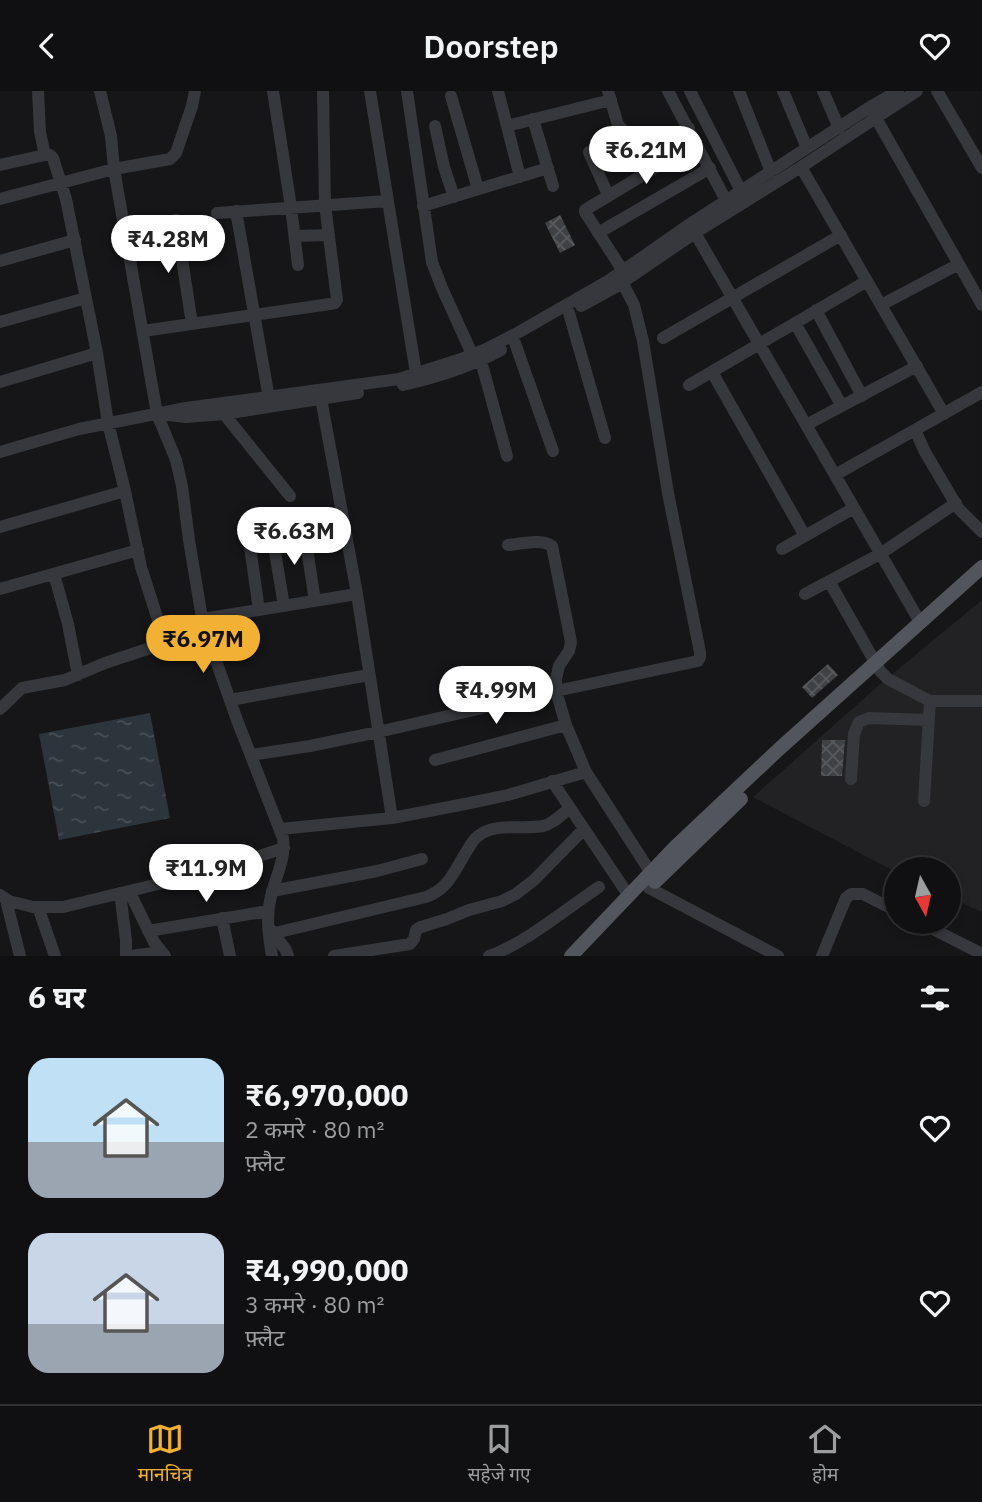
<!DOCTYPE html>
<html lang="hi">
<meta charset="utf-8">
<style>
body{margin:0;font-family:"IBM Plex Sans","Noto Sans Devanagari",sans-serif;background:#19191b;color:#f1f3f6;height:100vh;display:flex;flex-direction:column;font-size:26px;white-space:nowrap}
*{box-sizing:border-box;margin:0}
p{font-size:23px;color:#9c9d9f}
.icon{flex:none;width:38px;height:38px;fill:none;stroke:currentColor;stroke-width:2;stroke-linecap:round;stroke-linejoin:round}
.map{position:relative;height:865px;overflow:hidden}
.drawer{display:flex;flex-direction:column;background:#101012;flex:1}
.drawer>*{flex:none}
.needle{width:46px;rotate:172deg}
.tools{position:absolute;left:884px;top:766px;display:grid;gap:14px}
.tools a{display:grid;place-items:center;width:77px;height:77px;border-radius:50%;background:#101012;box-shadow:0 4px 10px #0003,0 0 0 2px #303032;font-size:35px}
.price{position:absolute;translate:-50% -60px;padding:0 16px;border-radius:24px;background:#fff;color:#222;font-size:23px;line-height:46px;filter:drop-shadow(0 2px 4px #0008)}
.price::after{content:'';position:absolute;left:50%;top:42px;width:21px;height:16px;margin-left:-10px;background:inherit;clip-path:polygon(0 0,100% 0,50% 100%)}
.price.current{background:#f2b134;color:#111}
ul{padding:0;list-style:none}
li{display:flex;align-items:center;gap:21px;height:175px;padding:0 28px}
li span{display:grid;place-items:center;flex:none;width:196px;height:140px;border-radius:21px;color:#555}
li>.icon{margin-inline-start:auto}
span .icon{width:84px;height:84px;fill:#fffc;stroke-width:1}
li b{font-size:30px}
h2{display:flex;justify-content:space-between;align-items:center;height:84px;padding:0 28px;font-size:30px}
header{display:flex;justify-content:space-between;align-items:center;height:91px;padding:0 28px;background:#101012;font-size:32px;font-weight:600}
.dock{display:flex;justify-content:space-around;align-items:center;height:98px;border-top:2px solid #303032;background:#101012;font-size:19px;color:#9c9d9f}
.dock a{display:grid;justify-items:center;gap:4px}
.dock .current{color:#f2b134}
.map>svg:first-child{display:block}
</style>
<header><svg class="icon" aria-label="back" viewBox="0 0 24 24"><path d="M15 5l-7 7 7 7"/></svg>Doorstep<svg class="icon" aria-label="heart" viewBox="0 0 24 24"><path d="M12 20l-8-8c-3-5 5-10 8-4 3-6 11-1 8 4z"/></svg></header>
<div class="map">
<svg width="982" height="865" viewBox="0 0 982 865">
<defs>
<pattern id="water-ripples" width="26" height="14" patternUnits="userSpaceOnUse" patternTransform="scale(1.75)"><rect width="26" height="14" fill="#2c353c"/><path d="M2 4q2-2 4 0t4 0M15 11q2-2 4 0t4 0" fill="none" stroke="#485056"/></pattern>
<pattern id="building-cross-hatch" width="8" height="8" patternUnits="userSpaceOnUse" patternTransform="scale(1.75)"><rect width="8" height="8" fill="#404145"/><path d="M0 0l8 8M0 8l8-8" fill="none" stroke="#595a5e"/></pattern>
</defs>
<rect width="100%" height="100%" fill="#161618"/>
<path fill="#222225" d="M982,509V821L949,806L948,779H896V781L753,706L879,594Z"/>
<path fill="url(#water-ripples)" d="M150,622L170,727L59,749L39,643Z"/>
<path fill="url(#building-cross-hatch)" d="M560,124L575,154L560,162L545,132Z
M828,573L838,584L812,607L802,596Z
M822,649H845L842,685H821Z"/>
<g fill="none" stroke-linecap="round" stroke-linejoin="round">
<path stroke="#37383d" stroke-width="12" d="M38,0L40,41L45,64
M100,0L111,45L114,78L157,323L176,369L182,395L189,449L203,533L237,629L283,747C286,770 274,788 270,810C266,828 269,847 272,865
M273,0L291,116L298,174
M370,0L416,282
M407,0L432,171L442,197L472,263
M498,0L520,86
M608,0L618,34L637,54L647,55L689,37
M668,0L730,117
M690,0L741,100
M739,0L771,81
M783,0L807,57
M823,0L839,37
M937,0L982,77
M451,5L478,98
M872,20L982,214
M533,28L553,95
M435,35L444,76L454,106
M507,35L611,9
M589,61L608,104
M0,74L45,64H50L53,67L66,108L97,262L108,332L125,400L141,476L165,551
M801,76L944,323
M0,108L114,78L170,68L176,62L192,15L195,0
M423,115L548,77
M236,120L270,313
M217,122L387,110
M176,129L192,233
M691,135L920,531
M598,142L710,77
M295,145L329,144
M0,170L75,149
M623,180L585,121V119L696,52
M881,214L959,173
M581,215L614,197L695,142L801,76L917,0
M816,219L862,305
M569,222L605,347
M0,231L86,207
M795,232L842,315
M143,240L330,213L335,212L337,209L325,114L323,0
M663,247L841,144
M515,252L553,360
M481,270L507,365
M712,281L805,445
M0,291L97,262
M403,294C438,286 470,276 501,259
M689,294L867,190
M320,302L357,503L392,727
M223,317L224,323L290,405
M168,324L186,326L224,323L358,302
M806,334L917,275
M915,339L925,361L958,417L982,441
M0,361L79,338L186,317L399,288L461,268L486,258L519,241L608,190L690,133L870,16L898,0
M835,384L982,301
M303,432L315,510
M0,436L125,400
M248,442L259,519
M272,443L284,515
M508,454C521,453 541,447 552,455L571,551L569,560L559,575L556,588V600L566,634L586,681L651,782
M782,458L854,417
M54,483L68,533L78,584
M829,490L880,580L888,588L930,610L924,710
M0,498L138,459
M805,503L880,463L956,412
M202,528L357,503
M230,609L369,584
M930,610H982
M0,618L22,597L65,589L105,572L205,539
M251,664L310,655L378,641L556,600L698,570L700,566V561L668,402L643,250L634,214L622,191
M435,669L566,634
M851,688L854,643L859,631L869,627L929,629
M552,690L629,805
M280,738L392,727L465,713L508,704L586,681
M649,797L778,865
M129,800L154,851L165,865
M272,800L377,780L422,768
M120,802L126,849V865
M0,804L9,810L33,816H63L216,779L284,757
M7,813L20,865
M38,816L55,865
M222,827L230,865
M919,831L982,863
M270,838L286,859L288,865
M148,840L268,820
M275,842L426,806C450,797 455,778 468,758C471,753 474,748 478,745C496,731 523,739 543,735C553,733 562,723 570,717
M131,865L154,862
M334,865L410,853L414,848L416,839L421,836L447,828L469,819L502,810L516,803L534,789L584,738
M489,865C526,852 566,818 599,796
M822,865L846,807L851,803H863L896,820"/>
<path stroke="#53555c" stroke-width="14" d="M655,791L741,708
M571,865L675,756L778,659L982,476"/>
</g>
</svg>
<div class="tools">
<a><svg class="needle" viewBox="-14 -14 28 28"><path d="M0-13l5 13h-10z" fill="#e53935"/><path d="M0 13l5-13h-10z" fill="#9c9d9f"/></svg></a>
</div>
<b class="price" style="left:646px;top:95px">₹6.21M</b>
<b class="price" style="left:168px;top:184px">₹4.28M</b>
<b class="price" style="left:294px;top:476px">₹6.63M</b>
<b class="price current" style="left:203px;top:584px">₹6.97M</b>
<b class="price" style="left:496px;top:635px">₹4.99M</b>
<b class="price" style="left:206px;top:813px">₹11.9M</b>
</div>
<section class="drawer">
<h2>6 घर<svg class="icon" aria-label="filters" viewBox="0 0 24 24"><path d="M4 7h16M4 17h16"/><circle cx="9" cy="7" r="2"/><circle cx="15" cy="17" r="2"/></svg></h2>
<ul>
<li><span style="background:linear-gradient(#bfe0f5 60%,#9aa5b1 0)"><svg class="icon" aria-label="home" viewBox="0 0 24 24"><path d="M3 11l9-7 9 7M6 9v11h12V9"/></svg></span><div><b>₹6,970,000</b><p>2 कमरे · 80 m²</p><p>फ़्लैट</p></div><svg class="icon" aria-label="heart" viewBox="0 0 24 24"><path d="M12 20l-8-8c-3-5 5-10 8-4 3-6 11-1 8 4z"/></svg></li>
<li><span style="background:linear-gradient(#c9d6e8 65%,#9aa5b1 0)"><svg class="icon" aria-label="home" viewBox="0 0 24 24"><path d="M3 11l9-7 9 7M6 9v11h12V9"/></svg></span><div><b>₹4,990,000</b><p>3 कमरे · 80 m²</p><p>फ़्लैट</p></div><svg class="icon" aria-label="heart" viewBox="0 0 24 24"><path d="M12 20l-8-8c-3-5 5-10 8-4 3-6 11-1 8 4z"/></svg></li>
</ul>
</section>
<nav class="dock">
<a class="current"><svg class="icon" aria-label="map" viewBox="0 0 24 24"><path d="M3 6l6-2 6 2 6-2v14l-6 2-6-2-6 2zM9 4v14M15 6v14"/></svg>मानचित्र</a>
<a><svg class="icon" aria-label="saved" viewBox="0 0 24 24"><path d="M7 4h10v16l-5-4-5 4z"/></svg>सहेजे गए</a>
<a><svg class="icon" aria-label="home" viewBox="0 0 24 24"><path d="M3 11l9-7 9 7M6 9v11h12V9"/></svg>होम</a>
</nav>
